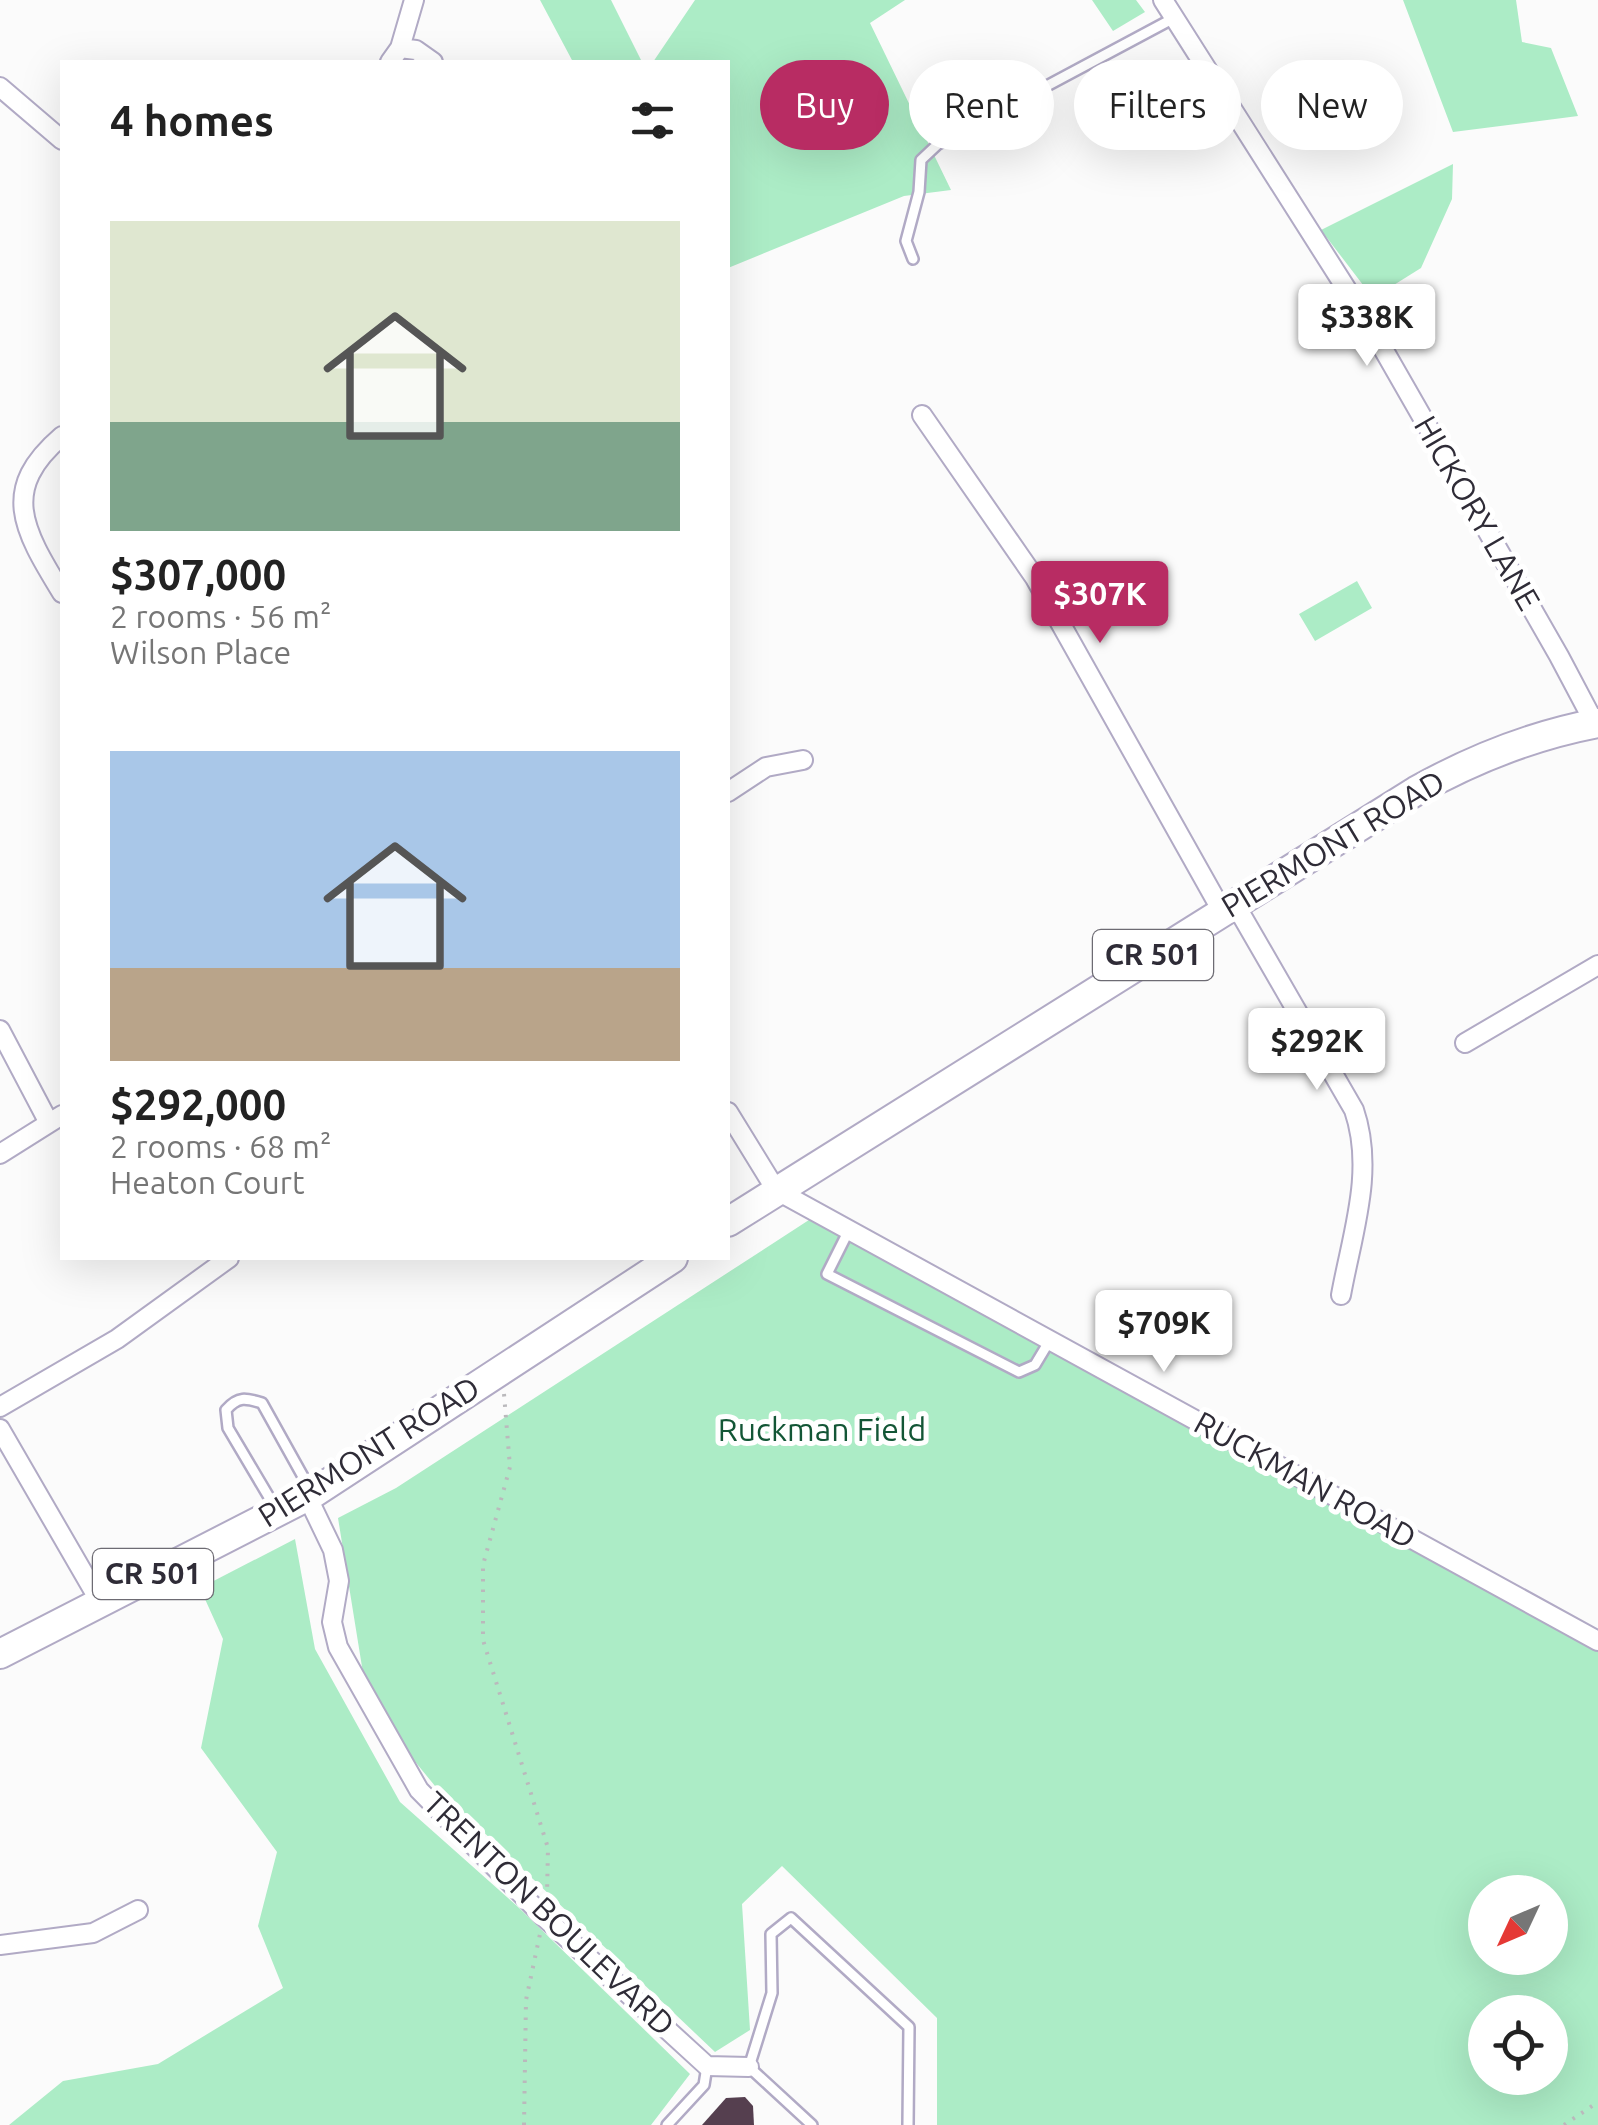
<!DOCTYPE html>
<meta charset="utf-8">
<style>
body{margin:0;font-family:Ubuntu,sans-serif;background:#f2f2f2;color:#222;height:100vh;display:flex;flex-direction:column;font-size:38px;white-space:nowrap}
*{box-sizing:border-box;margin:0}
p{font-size:32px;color:#767676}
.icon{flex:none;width:55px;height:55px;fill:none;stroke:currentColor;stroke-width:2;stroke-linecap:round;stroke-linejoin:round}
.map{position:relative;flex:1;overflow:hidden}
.side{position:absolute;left:60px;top:60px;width:670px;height:1200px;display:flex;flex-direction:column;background:#fff;border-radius:0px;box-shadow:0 10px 40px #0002}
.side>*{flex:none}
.hud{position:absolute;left:760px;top:60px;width:688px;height:90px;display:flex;gap:20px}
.needle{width:65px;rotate:226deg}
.tools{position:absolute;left:1468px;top:1875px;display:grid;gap:20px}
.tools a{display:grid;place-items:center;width:100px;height:100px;border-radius:50%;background:#fff;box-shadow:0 10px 40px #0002;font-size:50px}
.price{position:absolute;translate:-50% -85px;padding:0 22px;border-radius:10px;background:#fff;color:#222;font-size:32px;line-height:65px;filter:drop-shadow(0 2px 5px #0008)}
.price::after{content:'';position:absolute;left:50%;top:60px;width:30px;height:22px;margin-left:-15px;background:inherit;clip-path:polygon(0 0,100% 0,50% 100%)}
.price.active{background:#b82c63;color:#fff}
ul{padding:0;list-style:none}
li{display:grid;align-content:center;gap:20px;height:530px;padding:0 50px}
li span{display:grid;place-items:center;height:310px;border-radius:0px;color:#555}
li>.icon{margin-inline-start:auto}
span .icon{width:180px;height:180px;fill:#fffc;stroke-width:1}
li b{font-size:42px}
h2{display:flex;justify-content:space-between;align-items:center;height:120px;padding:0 50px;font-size:42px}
.pill{padding:0 35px;border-radius:45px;background:#fff;box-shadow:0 10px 40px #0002;font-size:35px;line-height:90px}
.pill.active{background:#b82c63;color:#fff}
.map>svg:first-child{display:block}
</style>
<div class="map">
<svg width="1598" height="2125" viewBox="0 0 1598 2125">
<rect width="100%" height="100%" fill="#fbfbfb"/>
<path fill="#acecc6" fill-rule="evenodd" d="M540,0H611L642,62H573Z
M695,0H905L870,23L951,190L904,196L728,268V62H653Z
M1092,0H1136L1145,12L1113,31Z
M1403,0H1516L1522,42L1551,48L1578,116L1453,132Z
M1453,164L1452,199L1421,268L1373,298L1321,230Z
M1357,581L1372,608L1315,641L1299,614Z
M812,1218L1598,1639V2125H937V2018L782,1866L742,1904L750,2030L715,2052L435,1786L368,1704L338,1518L396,1488ZM1485,1892H1550V1958H1485ZM1485,2012H1550V2078H1485Z
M295,1539L315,1649L400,1802L517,1906L690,2074L651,2125H9L63,2081L158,2064L283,1988L258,1926L277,1852L201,1748L223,1639L200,1588Z"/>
<path fill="#553f4f" d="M745,2097L753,2106L754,2125H702L726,2098Z"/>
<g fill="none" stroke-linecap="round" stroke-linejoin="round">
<defs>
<path id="lane" d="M913,259L906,241L919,192L921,160L938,144L1174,18
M848,1232L827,1274L1019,1372L1035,1365L1050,1340
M276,1509L228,1428L226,1410C238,1396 246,1398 262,1403L311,1491
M667,2125L704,2085L707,2066
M812,2125L749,2067L772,1993L771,1934L791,1918L909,2027L908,2125"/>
<path id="street" d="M1163,0L1370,326L1559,656L1595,724
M400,48L416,50L433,62
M390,62L400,48L414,0
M0,87L62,140
M922,415L1035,578L1222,911
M62,436C0,489 22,528 62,593
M728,792L766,767L803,760
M1235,904L1354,1110C1375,1171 1352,1234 1341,1295
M0,1030L49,1123
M1465,1043L1598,965
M728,1112L776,1190L1598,1641
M0,1154L62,1115
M0,1407L117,1339L229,1258
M0,1429L99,1600
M307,1496L333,1550L339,1581L332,1622L338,1647L419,1790L544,1917L707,2066L749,2067
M0,1945L93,1933L138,1910"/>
<path id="primary" d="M728,1222L1416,791C1473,759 1534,735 1598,723
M0,1654L312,1494L673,1258"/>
</defs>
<use href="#lane" stroke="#b1aac5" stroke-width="14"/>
<use href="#street" stroke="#b1aac5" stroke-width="22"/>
<use href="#primary" stroke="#b1aac5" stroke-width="32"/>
<path stroke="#bab9bc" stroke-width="4" stroke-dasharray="2.5 8" stroke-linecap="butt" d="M504,1394L510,1467L483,1565V1640L548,1848L547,1895
M524,2125L526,2000L540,1934
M1564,2125L1598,2102"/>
<use href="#lane" stroke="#fff" stroke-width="9"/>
<use href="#street" stroke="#fff" stroke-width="18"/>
<use href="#primary" stroke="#fff" stroke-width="28"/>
</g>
<g text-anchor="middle" stroke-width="10" stroke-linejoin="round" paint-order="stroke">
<g fill="#fff" stroke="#6d6b73" stroke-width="2.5">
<rect x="1093" y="930" width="120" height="50" rx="8"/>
<rect x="93" y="1549" width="120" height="50" rx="8"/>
</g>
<g font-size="30" font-weight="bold" fill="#2f2c37">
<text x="1153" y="965">CR 501</text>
<text x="153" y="1584">CR 501</text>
</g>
<g font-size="32" fill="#2f2c37" stroke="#fff">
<text transform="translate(1477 513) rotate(60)" y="11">HICKORY LANE</text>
<text transform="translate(1333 844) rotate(-31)" y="11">PIERMONT ROAD</text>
<text transform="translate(369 1452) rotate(-32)" y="11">PIERMONT ROAD</text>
<text transform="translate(1305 1480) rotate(29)" y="11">RUCKMAN ROAD</text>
<text transform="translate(549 1914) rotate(44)" y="11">TRENTON BOULEVARD</text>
</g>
<g font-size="32" fill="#135636" stroke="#fff">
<text x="822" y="1441">Ruckman Field</text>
</g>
</g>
</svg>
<div class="tools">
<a><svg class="needle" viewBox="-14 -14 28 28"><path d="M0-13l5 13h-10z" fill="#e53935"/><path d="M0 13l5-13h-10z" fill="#767676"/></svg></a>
<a><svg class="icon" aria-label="locate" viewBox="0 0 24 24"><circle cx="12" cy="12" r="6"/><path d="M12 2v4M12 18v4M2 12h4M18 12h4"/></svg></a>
</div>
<b class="price" style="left:1367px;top:369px">$338K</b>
<b class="price active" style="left:1100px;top:646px">$307K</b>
<b class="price" style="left:1317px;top:1093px">$292K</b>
<b class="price" style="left:1164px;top:1375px">$709K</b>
<div class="hud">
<a class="pill active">Buy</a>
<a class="pill">Rent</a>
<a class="pill">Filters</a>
<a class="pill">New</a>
</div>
<section class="side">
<h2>4 homes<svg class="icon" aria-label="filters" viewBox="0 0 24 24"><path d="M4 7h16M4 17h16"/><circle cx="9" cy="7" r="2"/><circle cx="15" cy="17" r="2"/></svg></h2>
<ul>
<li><span style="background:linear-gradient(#dfe7d0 65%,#7fa58c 0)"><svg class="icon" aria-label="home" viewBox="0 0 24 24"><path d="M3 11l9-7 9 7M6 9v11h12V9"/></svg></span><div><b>$307,000</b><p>2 rooms · 56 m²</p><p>Wilson Place</p></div></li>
<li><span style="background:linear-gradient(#a9c7e8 70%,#b9a48a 0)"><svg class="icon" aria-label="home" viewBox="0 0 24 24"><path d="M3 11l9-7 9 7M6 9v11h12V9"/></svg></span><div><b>$292,000</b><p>2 rooms · 68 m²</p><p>Heaton Court</p></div></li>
</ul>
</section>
</div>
